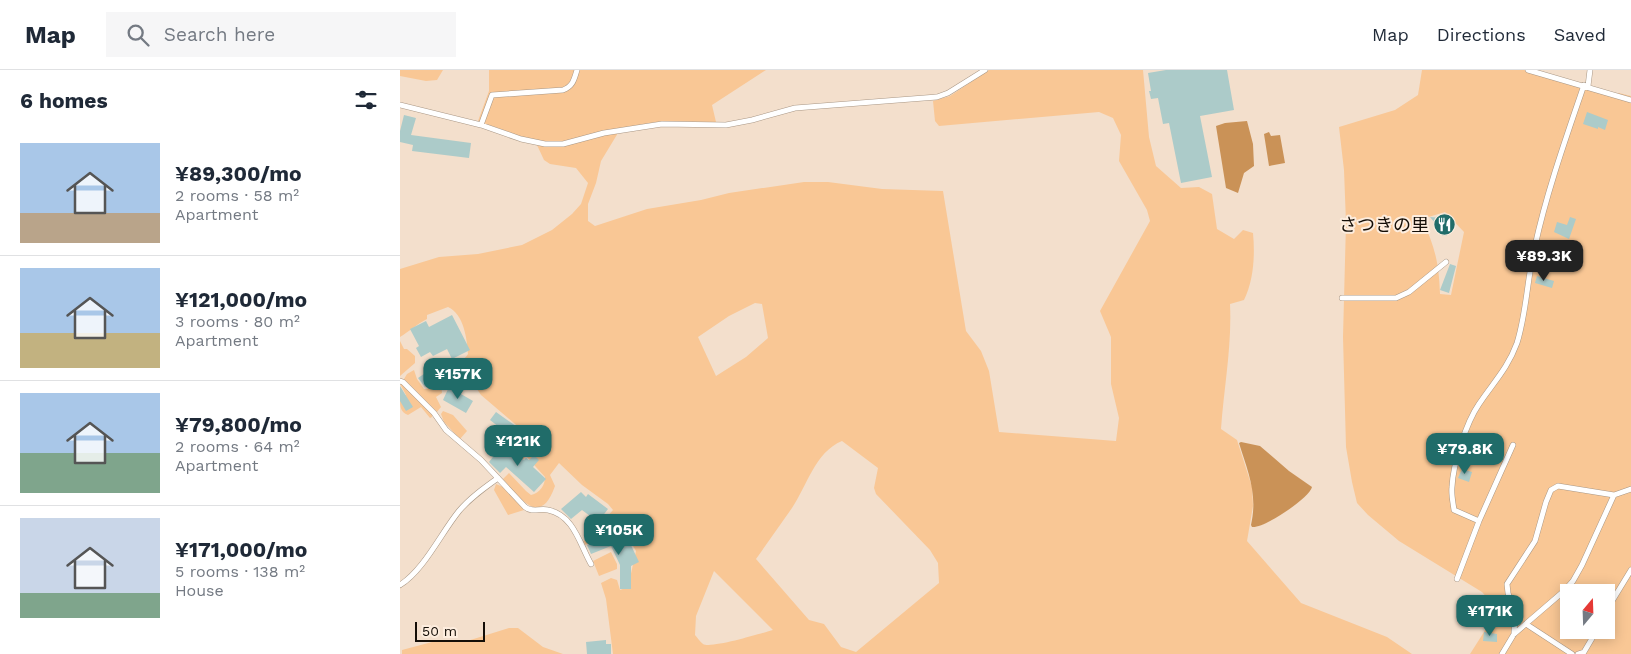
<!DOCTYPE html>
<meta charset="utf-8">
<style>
body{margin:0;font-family:"Work Sans","Noto Sans JP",sans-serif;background:#f6f6f7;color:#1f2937;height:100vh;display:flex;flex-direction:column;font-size:19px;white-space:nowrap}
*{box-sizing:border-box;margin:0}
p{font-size:16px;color:#747a83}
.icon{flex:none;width:28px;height:28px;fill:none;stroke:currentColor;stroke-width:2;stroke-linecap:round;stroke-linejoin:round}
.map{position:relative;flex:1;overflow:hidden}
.details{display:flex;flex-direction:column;background:#fff;width:400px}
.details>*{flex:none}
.needle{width:32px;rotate:19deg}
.buttons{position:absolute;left:1160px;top:514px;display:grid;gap:10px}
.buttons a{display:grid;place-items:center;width:55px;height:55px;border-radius:0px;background:#fff;box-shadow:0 2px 12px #0003;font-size:25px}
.scale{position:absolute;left:15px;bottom:12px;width:70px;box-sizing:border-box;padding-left:5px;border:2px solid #140e07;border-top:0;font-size:14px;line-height:18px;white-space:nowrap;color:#140e07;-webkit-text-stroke:4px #fdedde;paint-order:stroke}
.price{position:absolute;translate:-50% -42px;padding:0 11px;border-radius:10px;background:#206c69;color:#fff;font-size:16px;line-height:32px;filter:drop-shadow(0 1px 2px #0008)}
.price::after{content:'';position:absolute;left:50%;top:30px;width:15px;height:11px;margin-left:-8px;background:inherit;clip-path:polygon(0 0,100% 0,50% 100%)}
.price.selected{background:#222;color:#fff}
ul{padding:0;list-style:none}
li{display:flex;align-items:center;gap:15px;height:125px;padding:0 20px}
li+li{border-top:1px solid #e0e1e3}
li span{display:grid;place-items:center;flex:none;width:140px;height:100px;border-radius:0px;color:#555}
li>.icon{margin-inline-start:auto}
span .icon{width:60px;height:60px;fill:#fffc;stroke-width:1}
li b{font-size:21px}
h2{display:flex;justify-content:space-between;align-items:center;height:60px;padding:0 20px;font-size:21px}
header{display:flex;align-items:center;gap:30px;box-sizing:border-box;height:70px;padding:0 25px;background:#fff;border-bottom:1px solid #e0e1e3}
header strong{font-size:24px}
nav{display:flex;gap:28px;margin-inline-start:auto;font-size:18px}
.search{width:350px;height:45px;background:#f6f6f7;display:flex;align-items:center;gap:12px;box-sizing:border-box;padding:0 18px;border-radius:0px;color:#747a83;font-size:19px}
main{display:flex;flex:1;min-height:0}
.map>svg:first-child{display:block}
</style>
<header>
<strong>Map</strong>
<div class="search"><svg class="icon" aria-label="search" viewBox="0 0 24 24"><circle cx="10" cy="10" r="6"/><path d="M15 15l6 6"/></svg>Search here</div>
<nav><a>Map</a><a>Directions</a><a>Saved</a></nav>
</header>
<main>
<section class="details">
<h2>6 homes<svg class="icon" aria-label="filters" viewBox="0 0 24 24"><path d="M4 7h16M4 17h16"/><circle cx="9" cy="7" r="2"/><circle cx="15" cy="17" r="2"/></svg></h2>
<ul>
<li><span style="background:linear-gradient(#a9c7e8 70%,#b9a48a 0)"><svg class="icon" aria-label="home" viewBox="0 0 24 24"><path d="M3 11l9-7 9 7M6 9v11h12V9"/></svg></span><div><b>¥89,300/mo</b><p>2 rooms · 58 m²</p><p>Apartment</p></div></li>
<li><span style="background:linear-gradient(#a9c7e8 65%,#c2b280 0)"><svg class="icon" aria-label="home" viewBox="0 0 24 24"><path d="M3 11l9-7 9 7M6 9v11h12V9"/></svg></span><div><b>¥121,000/mo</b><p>3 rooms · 80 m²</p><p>Apartment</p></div></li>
<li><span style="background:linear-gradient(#a9c7e8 60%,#7fa58c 0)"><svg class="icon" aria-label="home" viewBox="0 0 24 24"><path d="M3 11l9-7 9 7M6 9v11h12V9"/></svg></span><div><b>¥79,800/mo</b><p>2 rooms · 64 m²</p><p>Apartment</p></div></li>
<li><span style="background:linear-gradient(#c9d6e8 75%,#7fa58c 0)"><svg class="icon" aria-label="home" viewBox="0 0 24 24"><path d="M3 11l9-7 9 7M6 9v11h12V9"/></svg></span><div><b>¥171,000/mo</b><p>5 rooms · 138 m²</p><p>House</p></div></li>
</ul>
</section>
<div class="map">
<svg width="1231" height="584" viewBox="0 0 1231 584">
<rect width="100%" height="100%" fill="#f3dfcc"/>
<path fill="#f9c795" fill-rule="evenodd" d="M0,0H43L37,10L26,11L0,6Z
M89,0H366L312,35L316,52L263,51L221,58L201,91L196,113L188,134V151L195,156L247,139L301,130L329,123L404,112H428L482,119L543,121L566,261L581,281L589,301L599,362L716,371L719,348L711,314V267L700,241L750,151L747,140L719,91L721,65L713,48L699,42L539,56L535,51L533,31L550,26L589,0H743L749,67L756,96L781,118L799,117L812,124L817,159L834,169L843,160L853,163C855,184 854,210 844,230L830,234C832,276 824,317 821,359L837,370L852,417L853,436L847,471L901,533L987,567L1012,584H213L206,529L201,513L211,508L217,510L220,520L228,517L236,481L223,458L185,475L183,471L209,460L205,449L213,440L208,434L182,415L159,393L150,405L155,416C140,458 121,429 103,409L109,403L126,421L131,425C140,423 145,415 145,407L127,387H125L114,399L118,379L128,365L81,325L73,313L65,310L58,302L53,303L41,314L42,323L36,327L41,337L37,342L4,309L7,304L14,300L17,309L24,319H27C35,313 41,306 49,300C55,294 63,292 68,284C67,269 64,244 48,237L27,245V249C17,254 10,261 0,267V199L39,187L78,184L122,175L152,160L172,144L181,134L188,113L176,98L150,94L144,90L137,75L125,68L78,51L89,21ZM355,233L362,234L368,268L346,287L316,306L298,267L329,246ZM442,371L478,398L474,418L476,424L530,480L538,493L539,513L456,582L441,577L424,554L409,550L356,489C368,472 380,455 392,438C407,416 415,382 442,371ZM314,501L373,560C362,563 311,579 303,574C300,572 297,567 295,565L296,546Z
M1022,0H1137L1144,7L1211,26L1219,23L1231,26V584H1070L1098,540L1082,522L999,471L968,445L957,433L952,412L946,377L943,267L946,153L944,100L939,57L995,40L1018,25ZM1045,142L1064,162L1051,225L1040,224C1039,193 1035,177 1022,149ZM1169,522H1206V560H1169Z
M0,271L4,279H7L15,286V293L0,306Z
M0,314L3,315L32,344V347L30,348L21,337L8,345C0,342 0,336 0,328L6,325Z
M43,341L53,345L67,361L60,369L44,352L41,344Z
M96,414L103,417L124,440L108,445L94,420Z
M211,482L217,494V499L199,506L193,491Z
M109,558H118L143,577L163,584H2V580L32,572H64Z"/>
<path fill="#ca9257" d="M847,51L853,74L854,96L844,103L838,123L826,118L816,56L825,53Z
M869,62L871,66L880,65L885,93L869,96L864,64Z
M841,372L860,376L889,401L912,417C910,428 863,459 852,457L851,455C858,424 848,402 839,373Z"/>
<path fill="#accbc9" d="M766,0H827L834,40L800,46L812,107L781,113L769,53L763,54L758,28L751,29L749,21H751L748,3Z
M1187,42L1208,50L1205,60L1198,57V59L1183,54Z
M4,45L16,48L11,65L71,73L69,88L12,81L13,75L0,72V61Z
M1045,145L1054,156L1045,165L1030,147L1042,148Z
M1170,147L1176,149L1169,169L1154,162L1157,152L1167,155Z
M1050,194L1056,196L1049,223L1040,220Z
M1137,206L1154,211L1152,218L1135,213Z
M52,245L70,280L52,289L47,279L33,286L30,282L21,287L16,278L19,276L10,259L26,251L29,257Z
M37,295L43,304L25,317L18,308Z
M0,316L13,337L6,341L0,331Z
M49,317L73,331L66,343L43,330Z
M96,342L120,359L113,368L90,350Z
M103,374L124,390L126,388L129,390L134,385L139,390L133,397L146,409L134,422L106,397L100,403L89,392Z
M1062,399L1072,402L1069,412L1058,408Z
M181,422L186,427L188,424L208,439L198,452L182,440L171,449L161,439Z
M221,462L224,470L228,469L239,492L231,496V519H220V495L211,476L191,484L187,475Z
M1084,562L1097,564V572L1083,571Z
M206,570V574H211V584H187L186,572Z"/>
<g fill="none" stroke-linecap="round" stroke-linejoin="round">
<defs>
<path id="lane" d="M1128,0L1231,30
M1188,16L1190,0
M0,35L81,55L121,69L145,74H163L204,63L262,54L326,55L352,50L395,38L537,27L548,23L585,0
M81,55L92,25L163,20C173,16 174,10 177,0
M942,228H996L1009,222L1046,192
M0,311L3,312L34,343L46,360L81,390L125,437C132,443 140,438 148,440C174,445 180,475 191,494
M1079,451L1113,375
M1057,509L1079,451L1054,440C1053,432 1051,424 1052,417C1053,394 1066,353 1079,334C1093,313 1108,298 1117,273C1127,241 1127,208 1135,176C1147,121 1166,68 1184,15
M0,515C24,500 41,463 59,441C70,428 84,418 98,408
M1206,541L1231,500
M1126,554L1172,584
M1114,564L1115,545L1108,523L1107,514L1135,471L1146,432L1151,420L1158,416L1214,425
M1102,584L1114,564L1164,521L1173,511L1182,495L1214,425L1231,419
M1178,584L1184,582L1197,560"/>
</defs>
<use href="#lane" stroke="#a99785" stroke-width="6"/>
<use href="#lane" stroke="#fff" stroke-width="5"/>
</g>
<defs>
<symbol id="restaurant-disc" viewBox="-11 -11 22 22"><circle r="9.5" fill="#206c69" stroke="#fdedde"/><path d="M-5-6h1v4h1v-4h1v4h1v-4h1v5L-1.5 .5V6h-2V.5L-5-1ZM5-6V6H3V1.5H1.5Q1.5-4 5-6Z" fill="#fff"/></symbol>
</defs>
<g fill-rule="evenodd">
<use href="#restaurant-disc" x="1032" y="142" width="25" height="25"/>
</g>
<g text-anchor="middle" stroke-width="4" stroke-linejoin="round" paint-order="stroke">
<g font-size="18" fill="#140e07" stroke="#fdedde" text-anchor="end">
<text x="1029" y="161">さつきの里</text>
</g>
</g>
</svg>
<div class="buttons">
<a><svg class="needle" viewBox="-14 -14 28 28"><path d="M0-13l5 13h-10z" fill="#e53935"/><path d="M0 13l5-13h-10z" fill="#747a83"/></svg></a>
</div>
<div class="scale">50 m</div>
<b class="price selected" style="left:1144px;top:212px">¥89.3K</b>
<b class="price" style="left:58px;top:330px">¥157K</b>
<b class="price" style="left:118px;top:397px">¥121K</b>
<b class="price" style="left:1065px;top:405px">¥79.8K</b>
<b class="price" style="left:219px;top:486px">¥105K</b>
<b class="price" style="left:1090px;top:567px">¥171K</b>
</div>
</main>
